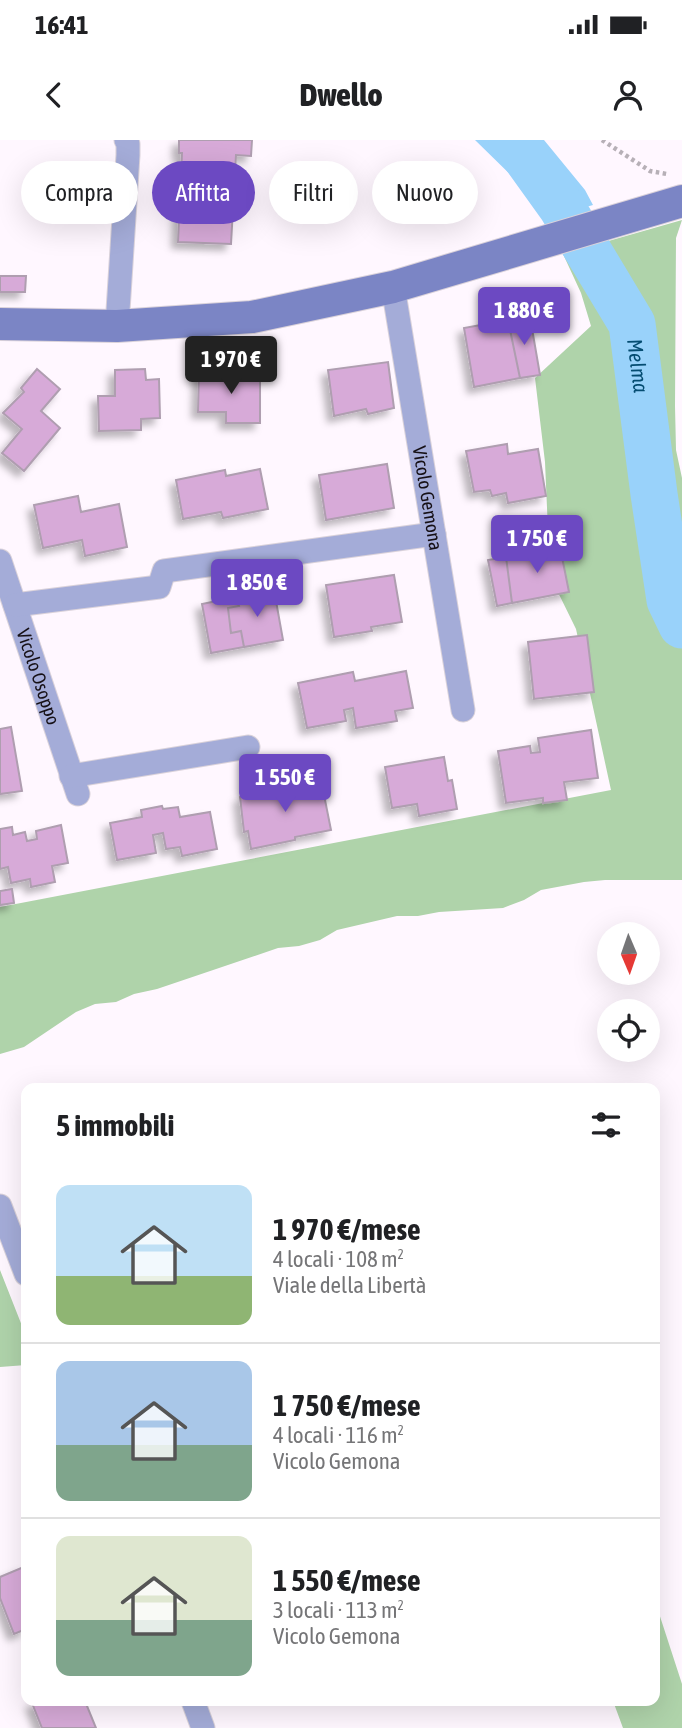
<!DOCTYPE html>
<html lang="it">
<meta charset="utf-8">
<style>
body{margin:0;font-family:"Asap Condensed",sans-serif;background:#f6f6f6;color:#202124;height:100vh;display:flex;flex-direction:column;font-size:26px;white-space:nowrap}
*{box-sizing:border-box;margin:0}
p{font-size:23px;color:#757577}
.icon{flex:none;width:38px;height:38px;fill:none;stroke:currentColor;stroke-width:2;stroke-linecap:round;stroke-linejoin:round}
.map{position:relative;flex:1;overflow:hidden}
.side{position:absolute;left:21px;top:943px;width:639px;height:623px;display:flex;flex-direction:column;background:#fff;border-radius:14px;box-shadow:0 7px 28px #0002}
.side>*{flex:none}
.guide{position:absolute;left:21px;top:21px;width:640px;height:63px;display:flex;gap:14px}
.needle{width:46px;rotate:178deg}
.tools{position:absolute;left:597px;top:782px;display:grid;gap:14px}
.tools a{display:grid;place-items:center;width:63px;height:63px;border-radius:50%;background:#fff;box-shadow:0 7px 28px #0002;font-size:35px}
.price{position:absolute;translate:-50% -60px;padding:0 16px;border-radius:7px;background:#6c49c2;color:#fff;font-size:23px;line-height:46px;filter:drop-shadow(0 2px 4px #0008)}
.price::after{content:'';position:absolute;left:50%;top:42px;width:21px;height:16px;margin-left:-10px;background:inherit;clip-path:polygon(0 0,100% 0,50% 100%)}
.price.current{background:#222;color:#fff}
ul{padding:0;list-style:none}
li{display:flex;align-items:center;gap:21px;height:175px;padding:0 35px}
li+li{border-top:2px solid #e0e0e0}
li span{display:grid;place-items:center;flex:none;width:196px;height:140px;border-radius:14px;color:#555}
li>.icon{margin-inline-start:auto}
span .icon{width:84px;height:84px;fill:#fffc;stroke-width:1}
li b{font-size:30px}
h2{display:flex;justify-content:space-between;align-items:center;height:84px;padding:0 35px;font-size:30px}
.pill{padding:0 24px;border-radius:32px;background:#fff;box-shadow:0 7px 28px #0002;font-size:24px;line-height:63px}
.pill.current{background:#6c49c2;color:#fff}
.status{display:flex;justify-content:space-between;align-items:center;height:49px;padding:0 35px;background:#fff;direction:ltr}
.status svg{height:19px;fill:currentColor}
header{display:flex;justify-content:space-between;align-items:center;height:91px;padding:0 35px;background:#fff;font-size:32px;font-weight:800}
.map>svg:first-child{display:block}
</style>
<div class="status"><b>16:41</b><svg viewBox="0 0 49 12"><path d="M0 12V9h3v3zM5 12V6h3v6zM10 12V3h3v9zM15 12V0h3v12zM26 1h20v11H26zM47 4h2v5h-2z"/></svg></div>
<header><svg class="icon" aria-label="back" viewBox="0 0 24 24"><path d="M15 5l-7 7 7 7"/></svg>Dwello<svg class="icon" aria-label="person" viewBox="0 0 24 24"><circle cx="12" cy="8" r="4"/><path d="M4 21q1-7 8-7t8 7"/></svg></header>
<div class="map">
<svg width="682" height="1588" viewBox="0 0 682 1588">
<defs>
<filter id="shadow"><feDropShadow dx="-6" dy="6" stdDeviation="3.5" flood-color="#0004"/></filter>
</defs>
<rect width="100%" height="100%" fill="#fff7ff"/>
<path fill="#afd3aa" d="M682,80L676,98L675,266L676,310L682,338V740H605L584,742L541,750L524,760L503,768L439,772L418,776H397L337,790L320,800L299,806L278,808L157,849L134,854L116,862L95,864L76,872L24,907L0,914V767L611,650L576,489L550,436L545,322L535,238L591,186L581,153L563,114Z
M0,1130L26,1196V1225L0,1227Z
M655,1461L682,1544V1588H623L613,1561H654Z"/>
<path fill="#99d2fa" d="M475,0H544L585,50L593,65L544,79L529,53Z"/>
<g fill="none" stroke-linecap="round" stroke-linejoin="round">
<path stroke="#99d2fa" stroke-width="47" id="s1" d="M512,0L518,6L561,66L632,184L654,354L670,460L682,485"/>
</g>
<path fill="#d7aad8" stroke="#af9eb0" stroke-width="2" filter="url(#shadow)" d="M179,0H252L251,16L236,15L231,104L178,102L182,13H179Z
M0,136H26L25,152H0Z
M530,177L540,235L520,238L508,180Z
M508,180L520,238L474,247L464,188Z
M388,222L394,268L368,274L366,269L334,276L328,230Z
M37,229L60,249L41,271L60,288L24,331L2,313L22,289L3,273L24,252L21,248Z
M145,229L146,240L159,239L160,278L141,279V290L99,291L98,256H115V230Z
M199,232L260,233V283H226V272H198Z
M507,304L508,314L538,309L546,356L508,363L506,353L492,356L490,350L474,352L466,311Z
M387,324L394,368L326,380L319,335Z
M260,329L268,369L223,378L221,372L183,379L176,340L225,330L226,336Z
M78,356L81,372L119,364L127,407L85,416L82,400L43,408L34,365Z
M560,407L569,452L512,463L506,417Z
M506,417L512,463L497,466L488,420Z
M394,435L402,482L371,487L372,491L334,497L326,445Z
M274,450L283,500L244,507L241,491L231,493L228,468L239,466L236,457Z
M236,457L239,466L228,468L231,493L241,491L244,507L211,513L202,464Z
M587,495L594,552L534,559L528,502Z
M406,531L413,568L395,571L397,581L356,588L353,568L344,570L346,581L307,588L298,543L353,532L355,541Z
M11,587L22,651L0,654V589Z
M591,590L598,638L564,642L567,660L543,663V658L506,663L498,611L530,606L531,613L540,612L538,598Z
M444,617L448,641L452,640L457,669L419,676L417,664L392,668L385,627Z
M321,640L331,690L295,697V700L251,709L248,691L244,692L240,657L278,650V645Z
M162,666L163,669L178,667L180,677L210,672L217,709L182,716L180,707L166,709L163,693L153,695L156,713L117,720L110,683L142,677L141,670Z
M61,685L68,723L52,726L55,742L31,747L30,739L11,743L8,727L0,729V689L12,687L13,695L25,692L27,701L37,699L36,691Z
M12,749L14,763L0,765V751Z
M26,1426V1489L14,1494L0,1458V1437Z
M37,1561H85L96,1588H42L32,1563Z"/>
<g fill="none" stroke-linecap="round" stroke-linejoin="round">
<defs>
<g id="street">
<path id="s2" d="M393,147L463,570"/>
<path d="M117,186L128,15V4L126,0"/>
<path id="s3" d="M0,421L78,654"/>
<path d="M15,465L159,447L164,431L434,394"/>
<path d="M71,636L248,607"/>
<path d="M0,1066L26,1134"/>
<path d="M193,1561L203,1588"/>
</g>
<path id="secondary" d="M0,184L117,186L252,177L393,147L682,61"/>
</defs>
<use href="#street" stroke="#dad2da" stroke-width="25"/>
<use href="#secondary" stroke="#dad2da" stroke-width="34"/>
<path stroke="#b7b0b7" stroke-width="4.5" stroke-dasharray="3.5 3.5" stroke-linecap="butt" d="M602,0L650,31L667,34"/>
<use href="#street" stroke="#a4acd8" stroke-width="23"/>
<use href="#secondary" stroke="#7b85c5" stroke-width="32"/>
</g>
<g text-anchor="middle" stroke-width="5" stroke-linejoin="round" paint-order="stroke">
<g font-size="19" fill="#161016" stroke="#fff">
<text dy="7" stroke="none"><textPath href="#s2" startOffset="214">Vicolo Gemona</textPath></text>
<text dy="7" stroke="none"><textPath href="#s3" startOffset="122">Vicolo Osoppo</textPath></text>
</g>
<g font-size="21" font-style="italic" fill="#044c71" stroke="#fff">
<text dy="7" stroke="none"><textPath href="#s1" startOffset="262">Melma</textPath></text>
</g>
</g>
</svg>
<div class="tools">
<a><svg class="needle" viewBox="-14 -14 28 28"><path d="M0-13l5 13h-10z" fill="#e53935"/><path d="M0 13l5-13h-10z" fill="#757577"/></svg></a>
<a><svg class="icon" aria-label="locate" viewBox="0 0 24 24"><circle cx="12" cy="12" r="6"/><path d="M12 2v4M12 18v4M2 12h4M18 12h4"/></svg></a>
</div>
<b class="price" style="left:524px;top:207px">1 880 €</b>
<b class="price current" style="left:231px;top:256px">1 970 €</b>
<b class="price" style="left:537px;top:435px">1 750 €</b>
<b class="price" style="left:257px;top:479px">1 850 €</b>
<b class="price" style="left:285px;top:674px">1 550 €</b>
<div class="guide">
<a class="pill">Compra</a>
<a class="pill current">Affitta</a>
<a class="pill">Filtri</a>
<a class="pill">Nuovo</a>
</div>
<section class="side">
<h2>5 immobili<svg class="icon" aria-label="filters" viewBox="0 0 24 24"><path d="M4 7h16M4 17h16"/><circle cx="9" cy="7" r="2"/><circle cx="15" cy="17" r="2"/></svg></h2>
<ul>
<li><span style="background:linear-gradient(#bfe0f5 65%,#8fb573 0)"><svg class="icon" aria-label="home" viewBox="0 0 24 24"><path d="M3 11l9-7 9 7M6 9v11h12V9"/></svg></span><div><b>1 970 €/mese</b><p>4 locali · 108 m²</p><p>Viale della Libertà</p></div></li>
<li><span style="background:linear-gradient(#a9c7e8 60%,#7fa58c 0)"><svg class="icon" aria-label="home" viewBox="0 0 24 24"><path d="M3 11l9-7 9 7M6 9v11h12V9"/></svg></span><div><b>1 750 €/mese</b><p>4 locali · 116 m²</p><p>Vicolo Gemona</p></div></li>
<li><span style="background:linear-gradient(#dfe7d0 60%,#7fa58c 0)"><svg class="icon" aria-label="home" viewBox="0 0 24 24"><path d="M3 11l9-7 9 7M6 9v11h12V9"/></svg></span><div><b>1 550 €/mese</b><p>3 locali · 113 m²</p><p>Vicolo Gemona</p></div></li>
</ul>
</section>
</div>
